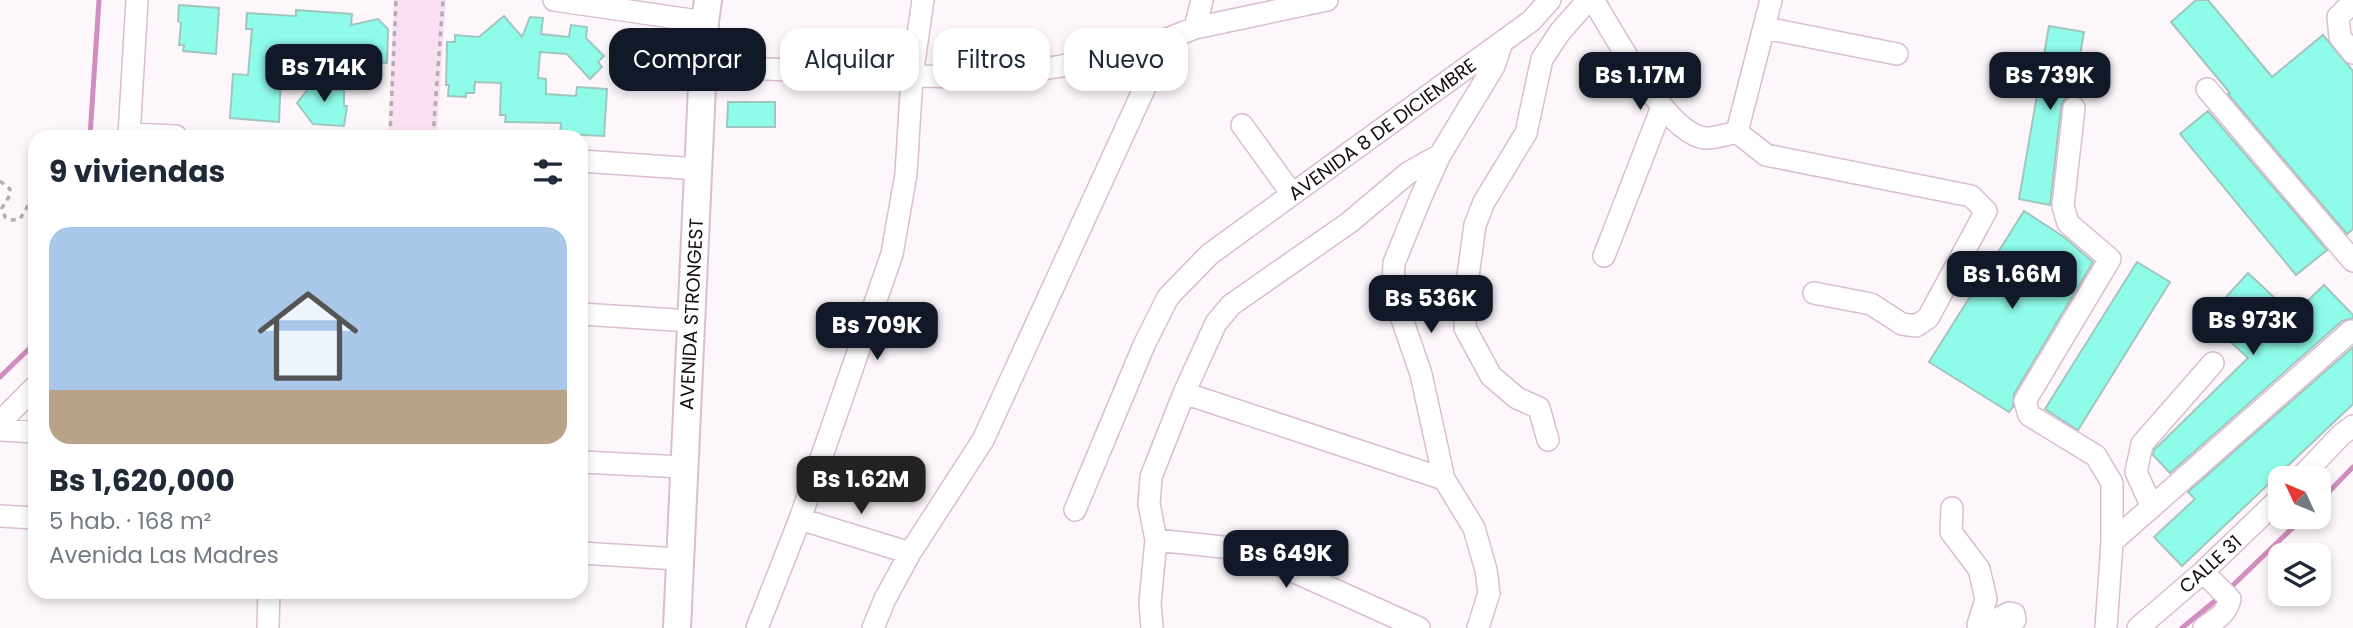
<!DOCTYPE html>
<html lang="es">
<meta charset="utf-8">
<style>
body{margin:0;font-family:Poppins,sans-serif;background:#f2f2f3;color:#1f2937;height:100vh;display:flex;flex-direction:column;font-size:26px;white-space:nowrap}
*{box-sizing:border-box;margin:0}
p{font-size:23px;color:#747a83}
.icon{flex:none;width:38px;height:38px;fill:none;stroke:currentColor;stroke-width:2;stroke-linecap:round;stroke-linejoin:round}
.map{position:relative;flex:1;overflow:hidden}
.panel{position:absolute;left:28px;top:130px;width:560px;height:469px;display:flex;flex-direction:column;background:#fff;border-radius:21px;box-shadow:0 4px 10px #0003}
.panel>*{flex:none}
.guide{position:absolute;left:609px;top:28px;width:665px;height:63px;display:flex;gap:14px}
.needle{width:46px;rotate:314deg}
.controls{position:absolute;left:2268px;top:466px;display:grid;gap:14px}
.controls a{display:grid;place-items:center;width:63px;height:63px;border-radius:14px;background:#fff;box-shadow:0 4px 10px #0003;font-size:35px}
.price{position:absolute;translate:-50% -60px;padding:0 16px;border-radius:14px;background:#111827;color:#fff;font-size:23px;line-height:46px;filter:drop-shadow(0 2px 4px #0008)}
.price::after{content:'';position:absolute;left:50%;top:42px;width:21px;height:16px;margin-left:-10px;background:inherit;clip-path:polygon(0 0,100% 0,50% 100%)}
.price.on{background:#222;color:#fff}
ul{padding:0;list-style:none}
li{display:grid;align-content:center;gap:14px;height:371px;padding:0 21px}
li span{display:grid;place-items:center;height:217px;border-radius:21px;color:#555}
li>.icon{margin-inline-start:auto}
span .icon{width:126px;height:126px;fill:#fffc;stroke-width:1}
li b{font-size:30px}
h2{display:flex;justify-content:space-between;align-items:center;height:84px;padding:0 21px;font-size:30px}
.tag{padding:0 24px;border-radius:21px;background:#fff;box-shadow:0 4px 10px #0003;font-size:24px;line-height:63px}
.tag.on{background:#111827;color:#fff}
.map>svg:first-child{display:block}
</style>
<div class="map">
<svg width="2353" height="628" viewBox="0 0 2353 628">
<rect width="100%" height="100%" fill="#fdf7fb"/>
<path fill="#fbdff2" d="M394,0H446L437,136H388Z"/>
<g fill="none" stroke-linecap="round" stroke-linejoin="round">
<path stroke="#d18dbe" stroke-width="5" d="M90,136L99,0
M0,377L35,343
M2319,502L2353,467
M2229,589L2305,516
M2182,628L2221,596"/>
</g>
<path fill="#8ffce9" stroke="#9fc7bf" stroke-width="2" d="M2196,0H2208L2272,77L2323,35L2353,71V229L2347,234L2228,94L2230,93L2171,22Z
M179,5L219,8L216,54L183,51L184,45H179L181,23L178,21Z
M296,10L352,14L351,25L378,19L388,29L387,63L362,62V53L282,48L279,122L230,118L233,74L248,75L252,29H246L247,13L296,16Z
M504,16L522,37L530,17L543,18L541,34L569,37L571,25L587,27L586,38L604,56L598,62L602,67L590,79L567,54L540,52L538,78L546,79V94L576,96L577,87L607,89L604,136L560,134L561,123L505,122L506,115H500L501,83L475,82L474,93H466V97L448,96L449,85H446L447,42H455V35L479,37Z
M2049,26L2084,32L2073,95L2064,100L2061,107L2050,205L2019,199Z
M309,78L328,81L327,89L344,90V106H347L344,126L313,124L297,103L309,88Z
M728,102H775V127H727Z
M2208,111L2327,250L2296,275L2180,134Z
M2024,211L2064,237L2093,262L2014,394L2013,407L2009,412L1929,362Z
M2137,262L2170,282L2078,430L2045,409Z
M2248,273L2293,315L2324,285L2353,315V318L2342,321L2170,473L2153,455L2154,450L2248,358L2206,319Z
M2353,347V404L2182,566L2154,537L2195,499L2188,492Z"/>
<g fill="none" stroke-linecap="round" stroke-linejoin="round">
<defs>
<path id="minor" d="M554,0L705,22
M1593,0C1614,33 1665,132 1704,138C1714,139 1727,134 1737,132L1766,155L1971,196L1986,211L1928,318L1916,326L1902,324L1871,304L1814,293
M2353,2L2338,17L2340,37L2353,53
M1195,28L1202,0
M1765,28L1897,54
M703,66L912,76L975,77L1025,72L1062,66L1167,39L1195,28L1327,0
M2207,89L2353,261
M2074,108L2063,206L2068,223L2110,259L2025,401L2029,415L2096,456L2112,483V542
M1242,125L1292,194
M1737,132L1771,0
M129,134L176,136
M129,136L137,0
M581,161L698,169
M1604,256L1662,107
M581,314L691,321
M1184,393L1444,479
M0,422L35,387
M0,430L35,432
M1548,440L1539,408L1517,398L1491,376L1465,328V298L1475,225L1484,202L1526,133L1542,59L1560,32L1588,0
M581,462L683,467
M2300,478L2341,435L2353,426
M2152,507L2136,472L2142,444L2213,363
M1952,508L1951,532L1979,569L1986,599L1978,625L1982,627L2009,613L2014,614L2015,620L2009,628
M1075,510L1144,345L1168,297L1210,254L1531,21L1550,0
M0,516L35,518
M800,519L910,553
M1156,540L1232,548L1277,564L1419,628
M581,553L678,559
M2203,572L2230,599C2227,614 2216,619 2204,628
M268,628L269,592
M757,628L800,519L892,254L906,174L912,76L923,0
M873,628L885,599L910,553L983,440L1167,39
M1152,628L1150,603L1156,540L1149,504L1151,477L1184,393L1216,323L1231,305L1350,222L1408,173L1440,155
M1478,628L1489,593L1486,570L1474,528L1444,479L1421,374L1401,316L1393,285L1394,263L1421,197L1440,155L1494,66L1502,42
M2106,628L2112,542L2351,331
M2138,628L2203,572L2280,498"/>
<path id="major" d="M677,628L705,22L708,0"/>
</defs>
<use href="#minor" stroke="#dbbdd2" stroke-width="24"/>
<use href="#major" stroke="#dbbdd2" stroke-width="30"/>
<path stroke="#b3acb1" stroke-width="3.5" stroke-dasharray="5 5" stroke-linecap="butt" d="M390,136L396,0
M433,136L443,0
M0,181L10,189V195L2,208L5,217L12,220L20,219L29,204L35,199"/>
<use href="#minor" stroke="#fff" stroke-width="21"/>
<use href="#major" stroke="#fff" stroke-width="26"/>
</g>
<g text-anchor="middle" stroke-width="5" stroke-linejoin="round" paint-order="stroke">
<g font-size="19" fill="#150b12" stroke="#fff">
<text transform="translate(1382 129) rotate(-36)" y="7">AVENIDA 8 DE DICIEMBRE</text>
<text transform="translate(691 314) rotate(-87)" y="7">AVENIDA STRONGEST</text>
<text transform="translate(2210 564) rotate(-42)" y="7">CALLE 31</text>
</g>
</g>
</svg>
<div class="controls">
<a><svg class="needle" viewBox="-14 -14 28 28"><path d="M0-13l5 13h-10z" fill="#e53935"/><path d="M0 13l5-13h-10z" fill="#747a83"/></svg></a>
<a><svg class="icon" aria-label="layers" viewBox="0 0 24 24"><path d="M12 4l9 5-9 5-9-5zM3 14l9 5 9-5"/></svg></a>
</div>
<b class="price" style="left:324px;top:104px">Bs 714K</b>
<b class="price" style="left:1640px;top:112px">Bs 1.17M</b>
<b class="price" style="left:2050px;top:112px">Bs 739K</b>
<b class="price" style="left:2012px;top:311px">Bs 1.66M</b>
<b class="price" style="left:1431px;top:335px">Bs 536K</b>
<b class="price" style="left:2253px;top:357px">Bs 973K</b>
<b class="price" style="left:877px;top:362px">Bs 709K</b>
<b class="price on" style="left:861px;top:516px">Bs 1.62M</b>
<b class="price" style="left:1286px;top:590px">Bs 649K</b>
<div class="guide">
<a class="tag on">Comprar</a>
<a class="tag">Alquilar</a>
<a class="tag">Filtros</a>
<a class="tag">Nuevo</a>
</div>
<section class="panel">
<h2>9 viviendas<svg class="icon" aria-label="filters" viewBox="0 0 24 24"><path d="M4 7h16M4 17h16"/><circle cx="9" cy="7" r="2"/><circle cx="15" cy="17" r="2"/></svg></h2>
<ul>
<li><span style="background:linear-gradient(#a9c7e8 75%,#b9a48a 0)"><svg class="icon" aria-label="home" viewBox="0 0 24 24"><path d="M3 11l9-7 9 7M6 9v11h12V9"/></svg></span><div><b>Bs 1,620,000</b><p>5 hab. · 168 m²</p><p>Avenida Las Madres</p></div></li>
</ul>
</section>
</div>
